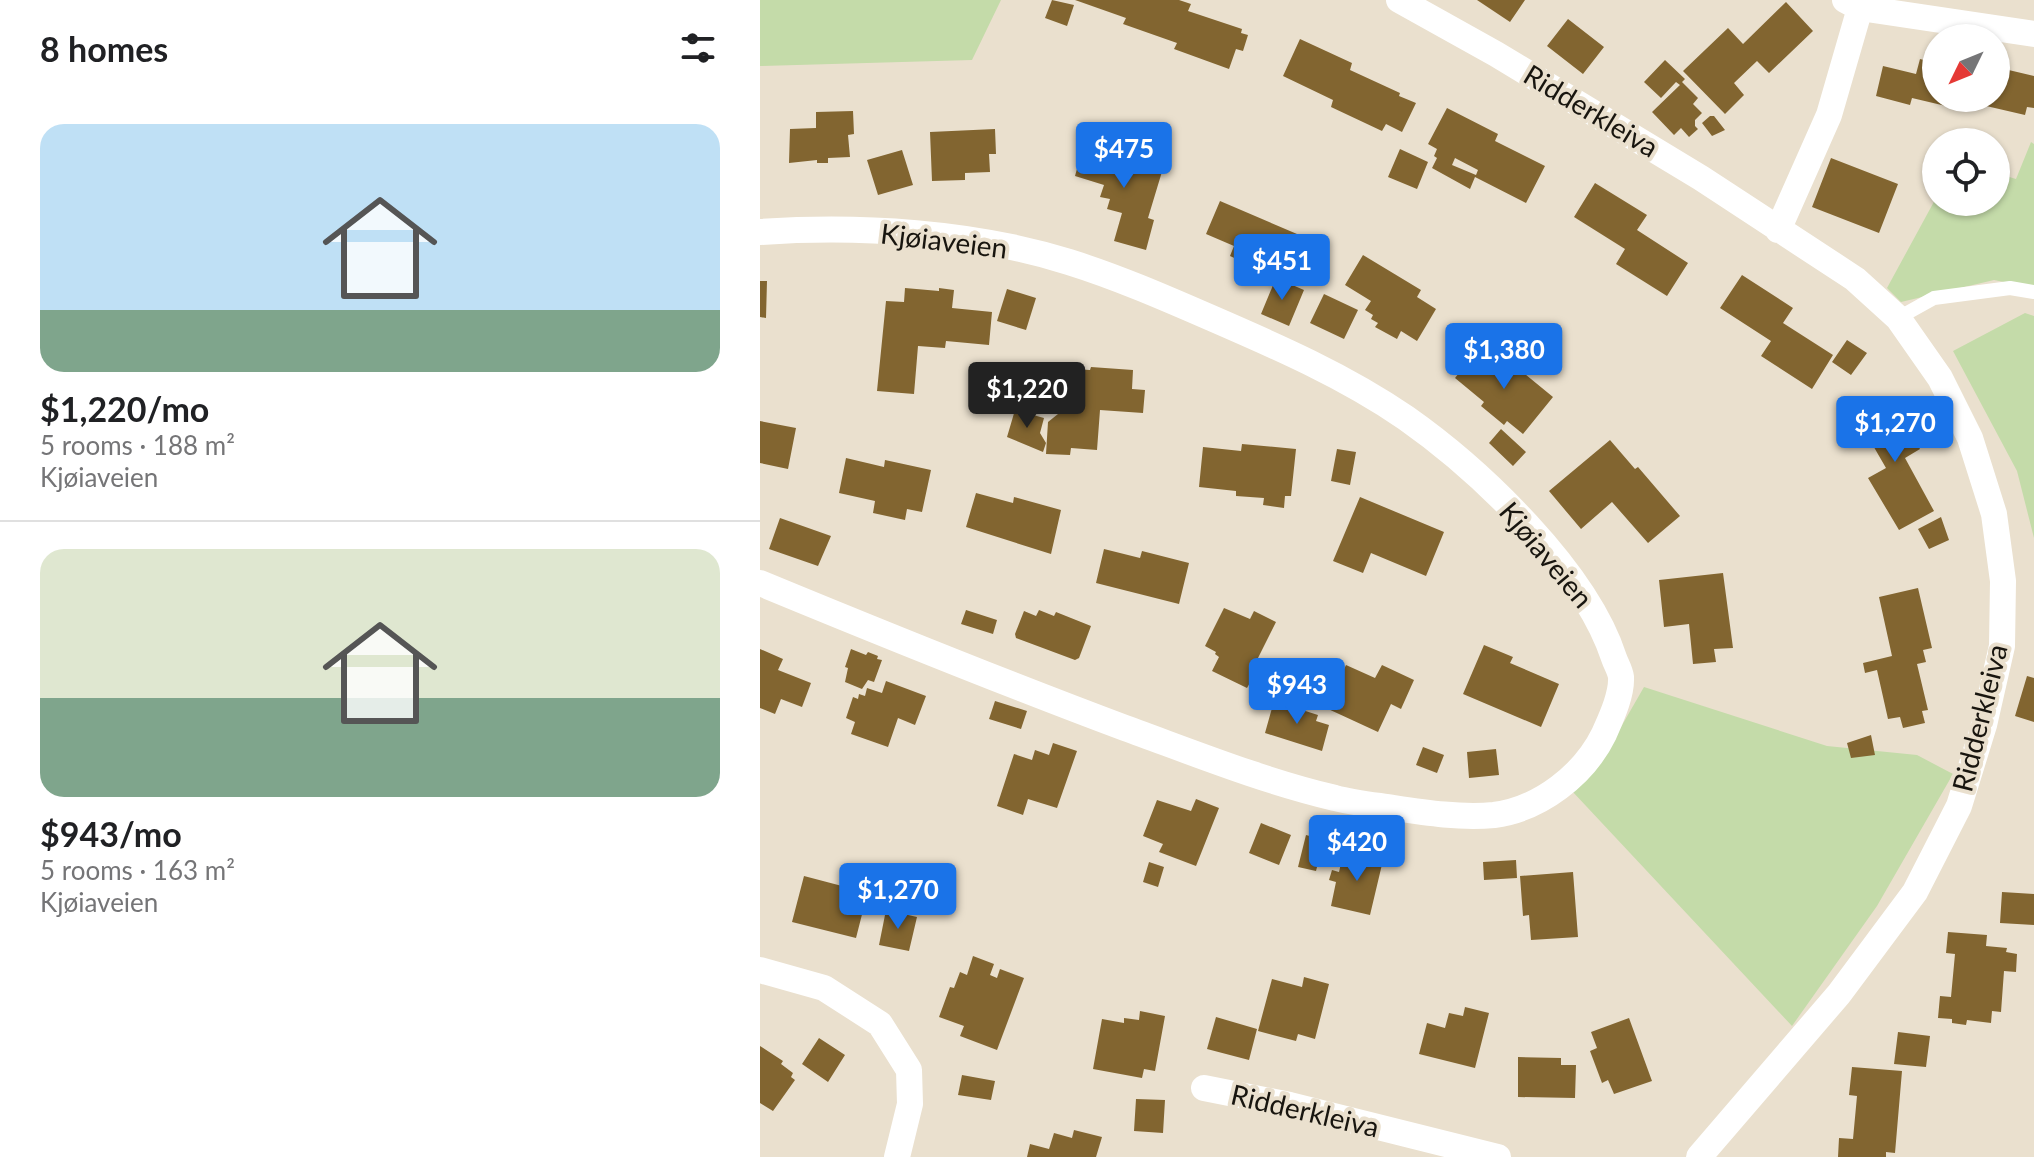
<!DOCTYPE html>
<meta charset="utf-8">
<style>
body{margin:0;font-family:Lato,sans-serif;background:#f6f6f6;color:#202124;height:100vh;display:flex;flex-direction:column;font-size:30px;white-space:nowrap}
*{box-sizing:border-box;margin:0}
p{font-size:26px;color:#757577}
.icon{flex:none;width:44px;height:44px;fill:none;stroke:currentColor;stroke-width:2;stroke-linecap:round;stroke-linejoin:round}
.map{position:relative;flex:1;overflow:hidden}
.side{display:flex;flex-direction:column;background:#fff;width:760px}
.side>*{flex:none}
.needle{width:52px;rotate:227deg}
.fabs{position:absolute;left:1162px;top:24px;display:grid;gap:16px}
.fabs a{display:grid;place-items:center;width:88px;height:88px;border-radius:50%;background:#fff;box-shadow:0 2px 6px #0004;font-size:40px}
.price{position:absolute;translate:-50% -68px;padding:0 18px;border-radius:8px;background:#1a73e8;color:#fff;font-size:26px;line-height:52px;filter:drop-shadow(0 2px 4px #0008)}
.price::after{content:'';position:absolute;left:50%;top:48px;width:24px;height:18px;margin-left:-12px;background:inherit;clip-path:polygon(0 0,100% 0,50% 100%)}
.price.selected{background:#222;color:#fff}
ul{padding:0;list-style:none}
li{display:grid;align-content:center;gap:16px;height:424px;padding:0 40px}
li+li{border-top:2px solid #e0e0e0}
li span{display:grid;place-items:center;height:248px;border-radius:24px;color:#555}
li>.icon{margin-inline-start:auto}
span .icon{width:144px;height:144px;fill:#fffc;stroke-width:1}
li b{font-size:34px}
h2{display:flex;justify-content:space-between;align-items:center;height:96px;padding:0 40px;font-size:34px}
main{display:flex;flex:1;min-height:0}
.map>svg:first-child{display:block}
</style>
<main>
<section class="side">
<h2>8 homes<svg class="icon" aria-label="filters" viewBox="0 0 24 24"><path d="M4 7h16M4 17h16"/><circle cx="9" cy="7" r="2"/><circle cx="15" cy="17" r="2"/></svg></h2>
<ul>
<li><span style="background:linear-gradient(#bfe0f5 75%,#7fa58c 0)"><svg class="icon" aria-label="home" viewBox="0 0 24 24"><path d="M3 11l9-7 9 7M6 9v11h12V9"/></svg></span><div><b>$1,220/mo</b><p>5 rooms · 188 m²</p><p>Kjøiaveien</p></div></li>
<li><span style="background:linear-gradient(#dfe7d0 60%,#7fa58c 0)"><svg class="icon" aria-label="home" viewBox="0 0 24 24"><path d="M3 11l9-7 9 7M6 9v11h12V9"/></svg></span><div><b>$943/mo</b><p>5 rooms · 163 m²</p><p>Kjøiaveien</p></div></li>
</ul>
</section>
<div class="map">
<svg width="1274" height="1157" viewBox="0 0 1274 1157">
<rect width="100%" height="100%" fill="#eae0ce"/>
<path fill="#c4dba9" d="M0,0H241L212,60L0,66Z
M1271,142L1274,144V288L1234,280L1141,302L1127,288L1176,198V202H1236V173L1256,179Z
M1265,313L1274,316V538L1257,471L1193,351Z
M884,687L1067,746L1157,755L1193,774L1117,906L1032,1026L812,791L838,767Z"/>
<path fill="#826530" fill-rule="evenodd" d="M292,0L314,5L307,26L285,18Z
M315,0H419L431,4L428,11L482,29L481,33L488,35L483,51L476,49L469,69L414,49L417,43L363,24L366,18Z
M717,0H765L750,22Z
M1026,2L1053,31L1009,73L997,61L974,83L984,95L965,114L923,71L968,28L983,44Z
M808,19L844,47L823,74L787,46Z
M540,39L592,63L590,70L640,93L639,96L656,103L642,132L626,124L622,131L571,107L573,100L523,76Z
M1160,59L1176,63V98H1236V67L1274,76V108L1267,107L1265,115L1209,102L1207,111L1152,98L1150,105L1116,96L1123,66L1156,74Z
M905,60L925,79L922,82L938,98L933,104L942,113L935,120V126L938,129L929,137L921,128L914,135L892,112L920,85L916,82L901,98L884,82Z
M687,108L738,134L735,141L785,166L766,203L715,177L710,189L672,168L677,158L674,156L677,149L668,144ZM695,158L718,170L716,175L692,165Z
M93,111L94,134L88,135L90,157L68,158V163H57V160L29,163L30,129L56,128V112Z
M950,116H954L965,130L952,136L942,123Z
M235,129L236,154H229L230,172L205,173V180L172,181L170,132Z
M324,143L404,165L388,218L394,220L386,250L354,241L362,213L347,209L350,199L340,197L344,185L315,176Z
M640,149L668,162L657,189L628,177Z
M142,150L153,185L118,195L107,160Z
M1071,158L1138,184L1119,233L1052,207Z
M835,183L887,215L877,230L928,263L907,296L856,264L865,249L814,217Z
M460,201L537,234L518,278L470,256L474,246L446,234Z
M603,255L661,290L657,297L676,309L657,341L641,331L637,339L615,327L618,323L611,319L613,315L605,310L611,301L585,285Z
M982,275L1033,308L1023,323L1073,355L1052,389L1001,356L1011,341L960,308Z
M516,278L544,290L529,326L501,314Z
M0,281H7L6,318L0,317Z
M145,288L179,291V288L194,290L192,308L232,312L229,345L186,341L185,348L158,346L154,394L117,391L126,301L144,302Z
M247,289L276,298L266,330L237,321Z
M564,294L598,310L584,339L550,323Z
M1087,340L1107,353L1091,375L1072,362Z
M720,347L751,372L755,366L793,397L763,434L747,421L744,425L721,406L724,402L695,378Z
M331,367L373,370L372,389L385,390L383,413L340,410L337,450L311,448L310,455L286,454L288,422L298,414V407H290L293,368L330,370Z
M1131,396L1160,449L1145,458L1174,511L1139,530L1108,478L1126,468L1096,416Z
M255,410L284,418L280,433L286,443L283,452L247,437Z
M0,421L36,428L28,469L0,463Z
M741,429L766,452L753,466L729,443Z
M850,440L875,469L878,467L920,516L888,543L852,502L821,529L789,491Z
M482,444L536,449L531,496H525L524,508L503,505L504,498L476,496V491L439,487L443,447L481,451Z
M577,449L596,452L590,485L571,481Z
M86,458L124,467L125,460L171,470L162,512L147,509L145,520L113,513L115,501L79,493Z
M216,493L253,503L254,497L301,510L291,554L206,527Z
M600,497L684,532L666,576L611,553L603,573L573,561Z
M1181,517L1189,540L1169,549L1158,529Z
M20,518L71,536L58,566L9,549Z
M344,549L380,558L382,551L429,563L419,604L336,583Z
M963,573L973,648L954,649L956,662L933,664L929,624L904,627L899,580Z
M1158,588L1172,648L1163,650L1166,662L1157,664L1168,710L1162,711L1165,723L1143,728L1140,717L1128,719L1117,670L1105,673L1103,663L1132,656L1119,597Z
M464,608L490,619L494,611L516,622L492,670L496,672L487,688L452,671L459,657L455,654L456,652L445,646Z
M206,610L237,620L233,634L201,624Z
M279,610L294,616L296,612L331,626L319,658L315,660L256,638L255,634L264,611L276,616Z
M724,645L753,657L750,663L799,684L781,727L703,694Z
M0,649L23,659L18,670L51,683L42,707L21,699L15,714L0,708Z
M91,649L106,655L108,652L118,656L117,659L122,660L114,682L108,680L102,689L85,682L88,668L85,667Z
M586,665L615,678L622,665L654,680L641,709L631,704L618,732L566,708Z
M1267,676L1274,678V722L1255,716Z
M126,681L166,696L155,725L138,718L128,747L91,734L95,722L86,718L93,697L98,699L99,694L105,696L107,688L122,693Z
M235,701L267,711L261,729L229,719Z
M514,701L558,715L556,721L569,725L562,751L505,733Z
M1111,735L1115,755L1091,758L1087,743Z
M293,743L317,751L297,808L268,799L263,815L237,806L254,754L272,760L275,750L289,755Z
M663,747L684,755L677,773L656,765Z
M736,749L739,775L709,778L707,752Z
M436,799L459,808L436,866L399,852L403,844L383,836L397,800L431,811Z
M501,823L531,835L519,865L489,853Z
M546,835L564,840L556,871L538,867Z
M600,850L624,856L610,915L571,906L576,882L569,880L572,870L579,872L582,859L597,862Z
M756,860L757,878L724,880L723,862Z
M389,862L404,867L398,887L383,882Z
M813,872L818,937L771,940L769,915L763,916L760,876Z
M44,876L82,886L85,877L110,883L96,938L32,922Z
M1242,892L1274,894V925L1240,923Z
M126,910L157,917L149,951L119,945Z
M1188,932L1227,935L1226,946L1247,948L1246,952L1257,954L1256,972L1244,971L1241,1012L1232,1011L1231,1023L1207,1020L1206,1025L1192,1023V1019L1178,1018L1180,996L1191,997L1195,954L1186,953Z
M213,956L234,964L230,975L237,978L240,969L264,978L237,1050L200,1036L204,1026L179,1017L190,987L194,988L200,972L207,975Z
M544,977L569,984L555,1039L538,1034L536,1041L498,1031L512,979L542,987Z
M705,1007L729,1013L715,1068L659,1054L667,1023L685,1028L689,1013L703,1016Z
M380,1011L405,1016L395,1071L384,1069L382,1078L333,1069L342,1019L364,1023V1018L379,1020Z
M456,1017L497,1029L489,1060L447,1049Z
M869,1018L892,1081L854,1094L848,1080L842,1083L830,1051L837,1048L831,1032Z
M1138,1032L1170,1036L1166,1067L1134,1064Z
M59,1038L85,1055L68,1082L42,1064Z
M0,1046L23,1061L21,1064L33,1073L31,1077L35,1080L13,1111L0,1103Z
M758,1057L801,1058V1065H816L815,1098L758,1097Z
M1092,1067L1142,1071L1135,1153L1126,1152V1157H1078L1079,1138L1093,1139L1097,1096L1089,1095Z
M202,1075L235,1081L231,1100L198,1095Z
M376,1099L405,1100L403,1133L374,1131Z
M314,1130L342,1137L336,1157H267L270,1144L289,1149L294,1133L312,1138Z"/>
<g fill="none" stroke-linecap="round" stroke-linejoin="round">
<path stroke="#fff" stroke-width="14" d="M1138,318L1174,298L1250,288L1274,292"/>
<path stroke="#fff" stroke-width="26" d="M639,0L736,54L941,178L1095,279L1138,318L1180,378L1210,438L1234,514L1243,581L1242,646L1224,725L1199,806L1155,892L1079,994L939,1157
M1085,0L1100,8L1274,34
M1018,230L1069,115L1100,8
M0,232C99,225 214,232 309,262C357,277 403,297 449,317C516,346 585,376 646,418C720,470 826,571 854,658C856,664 860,670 861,677C862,695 851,718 844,734C824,775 780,809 734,815C701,818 667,813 634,808C614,805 594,803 575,798C503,781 434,753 365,728C242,682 121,633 0,583
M0,970L64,988L120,1024L149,1070L150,1104L137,1157
M444,1088L530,1105L738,1157"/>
</g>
<g text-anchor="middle" stroke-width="8" stroke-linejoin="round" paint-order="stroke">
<g font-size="28" fill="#18150f" stroke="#eae0ce">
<text transform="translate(831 111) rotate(31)" y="10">Ridderkleiva</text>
<text transform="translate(184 241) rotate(7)" y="10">Kjøiaveien</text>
<text transform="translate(786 555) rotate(50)" y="10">Kjøiaveien</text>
<text transform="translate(1220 718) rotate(-76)" y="10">Ridderkleiva</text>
<text transform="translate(545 1111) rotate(13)" y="10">Ridderkleiva</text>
</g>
</g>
</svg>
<div class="fabs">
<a><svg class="needle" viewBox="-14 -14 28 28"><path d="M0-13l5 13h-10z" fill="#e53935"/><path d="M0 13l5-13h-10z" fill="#757577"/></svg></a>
<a><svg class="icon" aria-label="locate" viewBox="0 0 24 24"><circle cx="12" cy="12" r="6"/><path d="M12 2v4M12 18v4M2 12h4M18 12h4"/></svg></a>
</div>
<b class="price" style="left:364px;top:190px">$475</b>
<b class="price" style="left:522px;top:302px">$451</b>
<b class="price" style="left:744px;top:391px">$1,380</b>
<b class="price selected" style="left:267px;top:430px">$1,220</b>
<b class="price" style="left:1135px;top:464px">$1,270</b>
<b class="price" style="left:537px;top:726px">$943</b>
<b class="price" style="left:597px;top:883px">$420</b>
<b class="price" style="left:138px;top:931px">$1,270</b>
</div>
</main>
